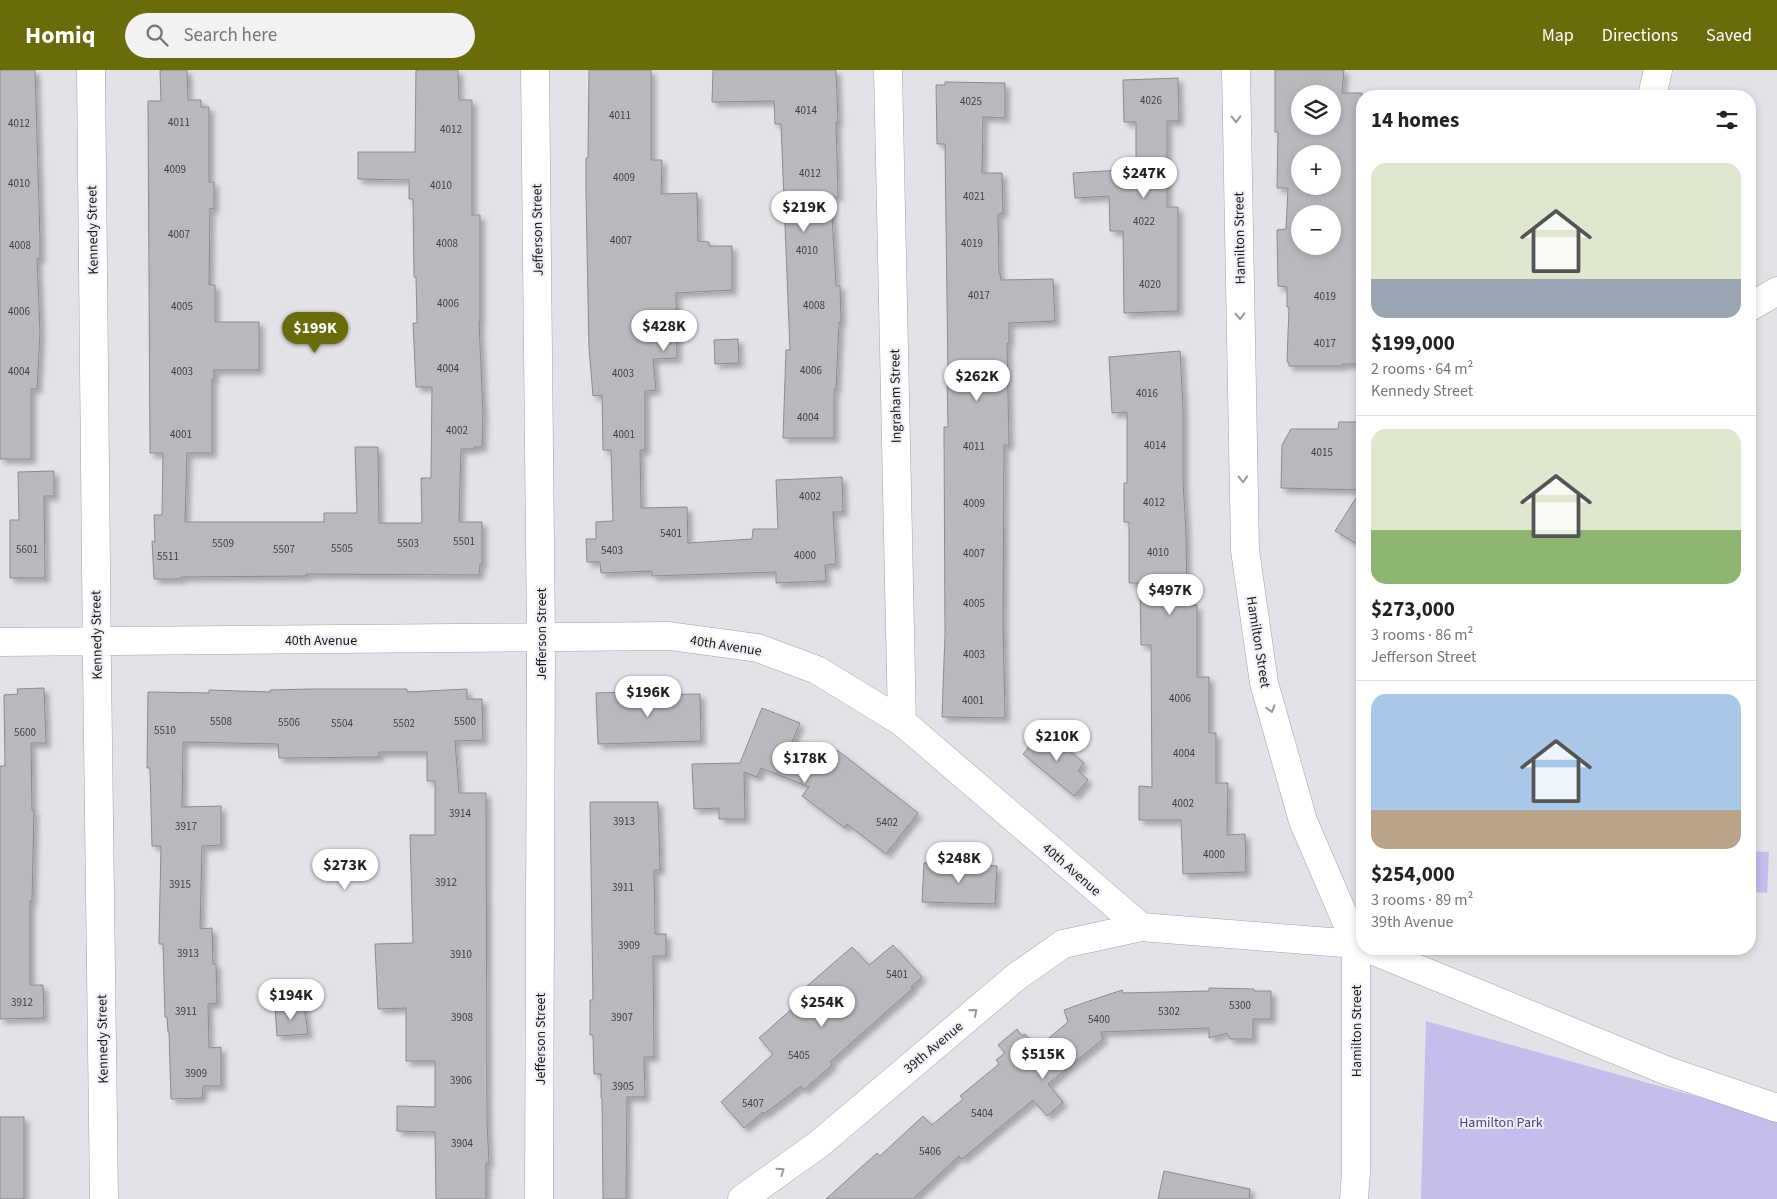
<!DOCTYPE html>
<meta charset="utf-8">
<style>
body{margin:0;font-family:"Source Sans 3",sans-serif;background:#f2f2f2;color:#222;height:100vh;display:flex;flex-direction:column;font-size:19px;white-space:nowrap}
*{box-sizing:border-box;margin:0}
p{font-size:16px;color:#767676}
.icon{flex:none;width:28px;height:28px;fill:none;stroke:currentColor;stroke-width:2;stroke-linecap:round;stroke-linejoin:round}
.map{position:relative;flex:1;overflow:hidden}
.details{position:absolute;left:1356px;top:20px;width:400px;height:865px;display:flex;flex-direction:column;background:#fff;border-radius:20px;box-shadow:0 2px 8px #0003}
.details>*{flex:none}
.buttons{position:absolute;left:1291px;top:15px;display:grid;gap:10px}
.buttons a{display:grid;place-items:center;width:50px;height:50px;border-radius:50%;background:#fff;box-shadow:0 2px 8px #0003;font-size:25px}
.price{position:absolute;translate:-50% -42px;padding:0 11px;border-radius:18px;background:#fff;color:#222;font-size:16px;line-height:32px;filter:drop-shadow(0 1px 2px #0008)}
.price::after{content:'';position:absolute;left:50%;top:30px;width:15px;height:11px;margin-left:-8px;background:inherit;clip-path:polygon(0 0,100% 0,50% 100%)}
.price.on{background:#6a6b0b;color:#fff}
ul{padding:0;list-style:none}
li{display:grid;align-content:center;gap:10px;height:265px;padding:0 15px}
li+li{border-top:1px solid #e0e0e0}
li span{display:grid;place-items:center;height:155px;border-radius:15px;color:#555}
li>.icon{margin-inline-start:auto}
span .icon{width:90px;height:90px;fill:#fffc;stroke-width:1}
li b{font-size:21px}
h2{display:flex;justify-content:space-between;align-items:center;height:60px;padding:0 15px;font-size:21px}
header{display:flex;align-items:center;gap:30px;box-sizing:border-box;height:70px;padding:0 25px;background:#6a6b0b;color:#fff}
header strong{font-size:24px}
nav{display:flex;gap:28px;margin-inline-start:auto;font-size:18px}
.search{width:350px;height:45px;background:#f2f2f2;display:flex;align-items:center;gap:12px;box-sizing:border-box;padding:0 18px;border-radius:28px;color:#767676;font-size:19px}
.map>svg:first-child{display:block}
</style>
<header>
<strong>Homiq</strong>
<div class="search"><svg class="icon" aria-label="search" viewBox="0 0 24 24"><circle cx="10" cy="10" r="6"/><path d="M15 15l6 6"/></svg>Search here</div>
<nav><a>Map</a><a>Directions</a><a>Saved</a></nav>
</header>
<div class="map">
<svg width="1777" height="1129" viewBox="0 0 1777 1129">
<defs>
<filter id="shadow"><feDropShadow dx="4.5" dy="4.5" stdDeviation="2.5" flood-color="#0004"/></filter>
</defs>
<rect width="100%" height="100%" fill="#e3e2e8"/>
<path fill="#c3beeb" d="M1750,781L1769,782L1767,823L1750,822Z
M1426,951L1777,1049V1129H1421Z"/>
<path fill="#b9b8be" stroke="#8c8b91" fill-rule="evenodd" filter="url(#shadow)" d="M0,0H35L40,168V189H37L40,262L37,319H31V389H0Z
M160,0H187L188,30H201V37H209V112H214V139L210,138L209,215H215V252H259V300H214V309H212V383H187L185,452H324V443H357L355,377H378L379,453H422L421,408H431L432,317H416L413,253H417L416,207H414L413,129H409V110L358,109V82H415L416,0H458L459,30H472V145H480V252H479L483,343L482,377H474V379H461L459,452H482V495L480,494L479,505L306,504V506L181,507V509H154L152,471L155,472L154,445H162L163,383H150L148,31H161Z
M589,0H651V90H662L661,124L697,123L698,171L709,172V176H732V220L676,223L677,288L653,289L656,320L645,321V380H640L641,438L687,437L688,473L752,469L753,459H778L776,410L842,407L843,442H833L836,494L825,495L826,511L776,513V502L652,506V501L601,503L600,492H587L586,469H596V452L613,451L611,380H603L602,325L593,326L589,278L586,124V88H588Z
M713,0H836L838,52H836L838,127H831L836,216H840L841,252H839L836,319H834V368H783L786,280H790L781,54H775L774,31L712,32Z
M1275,0H1344L1342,23H1362V294H1342V296H1289V292H1287L1289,237H1287V217L1278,216L1277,160L1286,159L1288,118H1277L1278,62H1275ZM1300,24H1332V56H1300ZM1300,84H1332V116H1300ZM1300,144H1332V176H1300Z
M1178,8L1179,51H1167V137H1178V241L1124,243L1123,161H1110L1109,126L1075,128L1073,103L1136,99V52H1124L1123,10Z
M945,12L1005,13V48L983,47L982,103H1002L1003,143L998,144L999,204H1000L1001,210L1053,209L1055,251L1009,253V273H1007L1009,375H1004L1003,552L1005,648L942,647L945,564L944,357H948L947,306H948L945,74H937L936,15H945Z
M738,269L739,293L715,294L714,270Z
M1180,281L1183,339V410L1186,462L1187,535H1197V607H1209V663H1216V713H1228L1227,765L1245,764L1246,802L1183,804L1181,750H1139V716L1152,717L1151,575H1141L1140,513H1129V452H1124V413H1127V342L1112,343L1109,287Z
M1339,352H1362V477L1335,461L1361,420L1281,418L1282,375L1291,359H1338Z
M54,401V426H44L45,508H10V450H19L18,402Z
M44,618L46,673H31L32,740H34L32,831H30V915H43L44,948L0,949V696H5L4,625L18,624L17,619Z
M311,619H407V622L467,619V629H482L483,670L455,671L459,723H486L487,1052L489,1093H486V1129H436L435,1062L397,1061V1036L435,1037V991H406V938L378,939L375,874L413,873L410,765H435V711H427V682H379V687L279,688L278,674L183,672L182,737L221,736V775L202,776L200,859L212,858L213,894H216L217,933L208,934L209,978L221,977V1016H203L202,1028L171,1029L169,962H168L167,947H165L163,874H159L161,776H152L150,698H147L148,622L209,623V620L270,622V620Z
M635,622V625L700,624L701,671L598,674L596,623Z
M762,638L800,653L789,679L821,701L837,680L918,743L886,784L847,754L845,758L802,726L809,717L761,698L757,707L744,702L745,749H719V738L694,739L692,694L740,693Z
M1044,659L1084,693L1078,701L1088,710L1074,726L1023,684Z
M590,732H658L660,800H654L655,864H666V886H653L654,987H644L645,1027H627L626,1129H603L602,1028H601V1004H594L593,965H590V930H593Z
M924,793L997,796L995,834L922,832Z
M893,875L922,907L911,917L913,918L830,992L832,995L804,1020L801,1016L764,1044L763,1042L744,1058L721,1032L773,984L759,968L812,921L807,916L852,877L869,895Z
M1209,918L1254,919V921H1271V949H1253V969H1230L1227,963L1209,968V958L1101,962L1103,969L1048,1014L1063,1032L1047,1046L1033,1030L962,1089L959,1086L913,1129H826L877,1083L880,1086L923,1046L932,1055L963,1029L960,1026L999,994L996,990L1005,983L998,975L1017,959L1022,966L1025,964L1037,978L1068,952L1064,940L1092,930L1122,920L1123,923L1209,921Z
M304,935L308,964L277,966L275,938Z
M0,1047H24V1129H0Z
M1164,1101L1250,1119L1249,1129H1158Z"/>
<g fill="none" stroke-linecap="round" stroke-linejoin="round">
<defs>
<path id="minor" d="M91,0L97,595L104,1129
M535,0L541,568L539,1129
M888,0L902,652
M1236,0L1245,480L1264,613L1303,751L1356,874V1102L1354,1129
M1652,26L1658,0
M1750,237L1777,221
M0,572L669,566L758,578L817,600L902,652L1141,857L1356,874L1362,876
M1369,879L1665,1000L1777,1038
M742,1129L819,1074L1016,907L1063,874L1141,857"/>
</defs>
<use href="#minor" stroke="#a1a1a7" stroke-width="29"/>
<use href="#minor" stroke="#fff" stroke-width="28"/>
</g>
<defs><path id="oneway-chevron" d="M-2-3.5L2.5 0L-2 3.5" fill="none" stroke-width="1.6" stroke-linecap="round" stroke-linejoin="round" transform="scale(1.25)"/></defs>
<g stroke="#989898">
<use href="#oneway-chevron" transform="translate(1236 49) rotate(89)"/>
<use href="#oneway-chevron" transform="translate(1240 246) rotate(89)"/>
<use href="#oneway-chevron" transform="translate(1243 409) rotate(88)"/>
<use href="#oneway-chevron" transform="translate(1271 639) rotate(74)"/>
<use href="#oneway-chevron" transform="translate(974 942) rotate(-40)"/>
<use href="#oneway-chevron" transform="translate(781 1101) rotate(-35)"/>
</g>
<g text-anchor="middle" stroke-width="4" stroke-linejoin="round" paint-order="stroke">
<g font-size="11" fill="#414144">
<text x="1151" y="34">4026</text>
<text x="971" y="35">4025</text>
<text x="806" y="44">4014</text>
<text x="620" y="49">4011</text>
<text x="179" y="56">4011</text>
<text x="19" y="57">4012</text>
<text x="451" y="63">4012</text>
<text x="175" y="103">4009</text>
<text x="810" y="107">4012</text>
<text x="624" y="111">4009</text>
<text x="19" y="117">4010</text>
<text x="441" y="119">4010</text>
<text x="974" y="130">4021</text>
<text x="1144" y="155">4022</text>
<text x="179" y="168">4007</text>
<text x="621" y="174">4007</text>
<text x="447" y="177">4008</text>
<text x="972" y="177">4019</text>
<text x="20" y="179">4008</text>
<text x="807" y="184">4010</text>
<text x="1150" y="218">4020</text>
<text x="979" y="229">4017</text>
<text x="1325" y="230">4019</text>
<text x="448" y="237">4006</text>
<text x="814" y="239">4008</text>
<text x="182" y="240">4005</text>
<text x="19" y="245">4006</text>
<text x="1325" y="277">4017</text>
<text x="448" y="302">4004</text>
<text x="811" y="304">4006</text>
<text x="19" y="305">4004</text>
<text x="182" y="305">4003</text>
<text x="623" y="307">4003</text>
<text x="1147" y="327">4016</text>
<text x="808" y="351">4004</text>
<text x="457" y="364">4002</text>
<text x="181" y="368">4001</text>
<text x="624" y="368">4001</text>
<text x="1155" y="379">4014</text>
<text x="974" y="380">4011</text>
<text x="1322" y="386">4015</text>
<text x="810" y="430">4002</text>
<text x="1154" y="436">4012</text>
<text x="974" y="437">4009</text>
<text x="671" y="467">5401</text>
<text x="464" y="475">5501</text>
<text x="223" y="477">5509</text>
<text x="408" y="477">5503</text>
<text x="342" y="482">5505</text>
<text x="27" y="483">5601</text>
<text x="284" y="483">5507</text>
<text x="612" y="484">5403</text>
<text x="1158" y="486">4010</text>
<text x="974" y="487">4007</text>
<text x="805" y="489">4000</text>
<text x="168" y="490">5511</text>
<text x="974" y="537">4005</text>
<text x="974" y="588">4003</text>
<text x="1180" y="632">4006</text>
<text x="973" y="634">4001</text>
<text x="221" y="655">5508</text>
<text x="465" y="655">5500</text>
<text x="289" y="656">5506</text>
<text x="342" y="657">5504</text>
<text x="404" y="657">5502</text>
<text x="165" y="664">5510</text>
<text x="25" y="666">5600</text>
<text x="1184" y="687">4004</text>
<text x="1183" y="737">4002</text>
<text x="460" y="747">3914</text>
<text x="624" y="755">3913</text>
<text x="887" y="756">5402</text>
<text x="186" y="760">3917</text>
<text x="1214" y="788">4000</text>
<text x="446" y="816">3912</text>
<text x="180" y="818">3915</text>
<text x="623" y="821">3911</text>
<text x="629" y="879">3909</text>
<text x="188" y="887">3913</text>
<text x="461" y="888">3910</text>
<text x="897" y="908">5401</text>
<text x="22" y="936">3912</text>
<text x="1240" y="939">5300</text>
<text x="186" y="945">3911</text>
<text x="1169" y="945">5302</text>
<text x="462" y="951">3908</text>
<text x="622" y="951">3907</text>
<text x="1099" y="953">5400</text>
<text x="799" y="989">5405</text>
<text x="196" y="1007">3909</text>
<text x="461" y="1014">3906</text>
<text x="623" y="1020">3905</text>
<text x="753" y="1037">5407</text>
<text x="982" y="1047">5404</text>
<text x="462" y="1077">3904</text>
<text x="930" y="1085">5406</text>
</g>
<g font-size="14" fill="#19191b" stroke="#f0eff6">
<text transform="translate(92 160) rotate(-91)" y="5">Kennedy Street</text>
<text transform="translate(537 160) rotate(-91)" y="5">Jefferson Street</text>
<text transform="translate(1239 168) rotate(-91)" y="5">Hamilton Street</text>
<text transform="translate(895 326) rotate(-91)" y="5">Ingraham Street</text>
<text transform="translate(541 564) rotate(-90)" y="5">Jefferson Street</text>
<text transform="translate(96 565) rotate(-91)" y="5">Kennedy Street</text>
<text x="321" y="575">40th Avenue</text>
<text transform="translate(1259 572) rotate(81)" y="5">Hamilton Street</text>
<text transform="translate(726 575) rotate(9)" y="5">40th Avenue</text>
<text transform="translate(1072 799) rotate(41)" y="5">40th Avenue</text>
<text transform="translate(1356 961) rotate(-90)" y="5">Hamilton Street</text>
<text transform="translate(102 969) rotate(-91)" y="5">Kennedy Street</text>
<text transform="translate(540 969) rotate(-90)" y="5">Jefferson Street</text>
<text transform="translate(933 977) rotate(-40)" y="5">39th Avenue</text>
</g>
<g font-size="14" fill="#4d427e" stroke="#f0eff6">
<text x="1501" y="1057">Hamilton Park</text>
</g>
</g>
</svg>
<div class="buttons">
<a><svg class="icon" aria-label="layers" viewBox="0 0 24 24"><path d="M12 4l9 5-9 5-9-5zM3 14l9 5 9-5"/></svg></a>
<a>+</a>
<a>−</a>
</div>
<b class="price" style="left:1144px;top:129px">$247K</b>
<b class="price" style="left:804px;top:163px">$219K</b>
<b class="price" style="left:664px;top:282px">$428K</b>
<b class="price on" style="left:315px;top:284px">$199K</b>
<b class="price" style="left:977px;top:332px">$262K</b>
<b class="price" style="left:1170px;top:546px">$497K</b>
<b class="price" style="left:648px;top:648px">$196K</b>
<b class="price" style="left:1057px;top:692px">$210K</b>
<b class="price" style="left:805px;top:714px">$178K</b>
<b class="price" style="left:959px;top:814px">$248K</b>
<b class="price" style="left:345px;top:821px">$273K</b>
<b class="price" style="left:291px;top:951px">$194K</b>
<b class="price" style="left:822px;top:958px">$254K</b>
<b class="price" style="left:1043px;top:1010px">$515K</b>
<section class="details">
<h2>14 homes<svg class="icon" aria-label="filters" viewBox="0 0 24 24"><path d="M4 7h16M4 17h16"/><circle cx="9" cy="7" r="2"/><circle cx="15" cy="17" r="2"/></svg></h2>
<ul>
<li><span style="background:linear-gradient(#dfe7d0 75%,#9aa5b1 0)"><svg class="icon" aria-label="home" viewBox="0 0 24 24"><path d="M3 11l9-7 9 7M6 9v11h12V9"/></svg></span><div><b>$199,000</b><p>2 rooms · 64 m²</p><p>Kennedy Street</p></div></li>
<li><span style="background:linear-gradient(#dfe7d0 65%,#8fb573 0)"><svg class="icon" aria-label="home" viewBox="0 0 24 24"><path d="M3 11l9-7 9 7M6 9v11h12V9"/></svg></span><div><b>$273,000</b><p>3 rooms · 86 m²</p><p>Jefferson Street</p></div></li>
<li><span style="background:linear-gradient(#a9c7e8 75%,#b9a48a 0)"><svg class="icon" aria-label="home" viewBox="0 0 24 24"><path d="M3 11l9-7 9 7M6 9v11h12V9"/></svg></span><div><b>$254,000</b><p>3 rooms · 89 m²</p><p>39th Avenue</p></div></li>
</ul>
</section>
</div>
